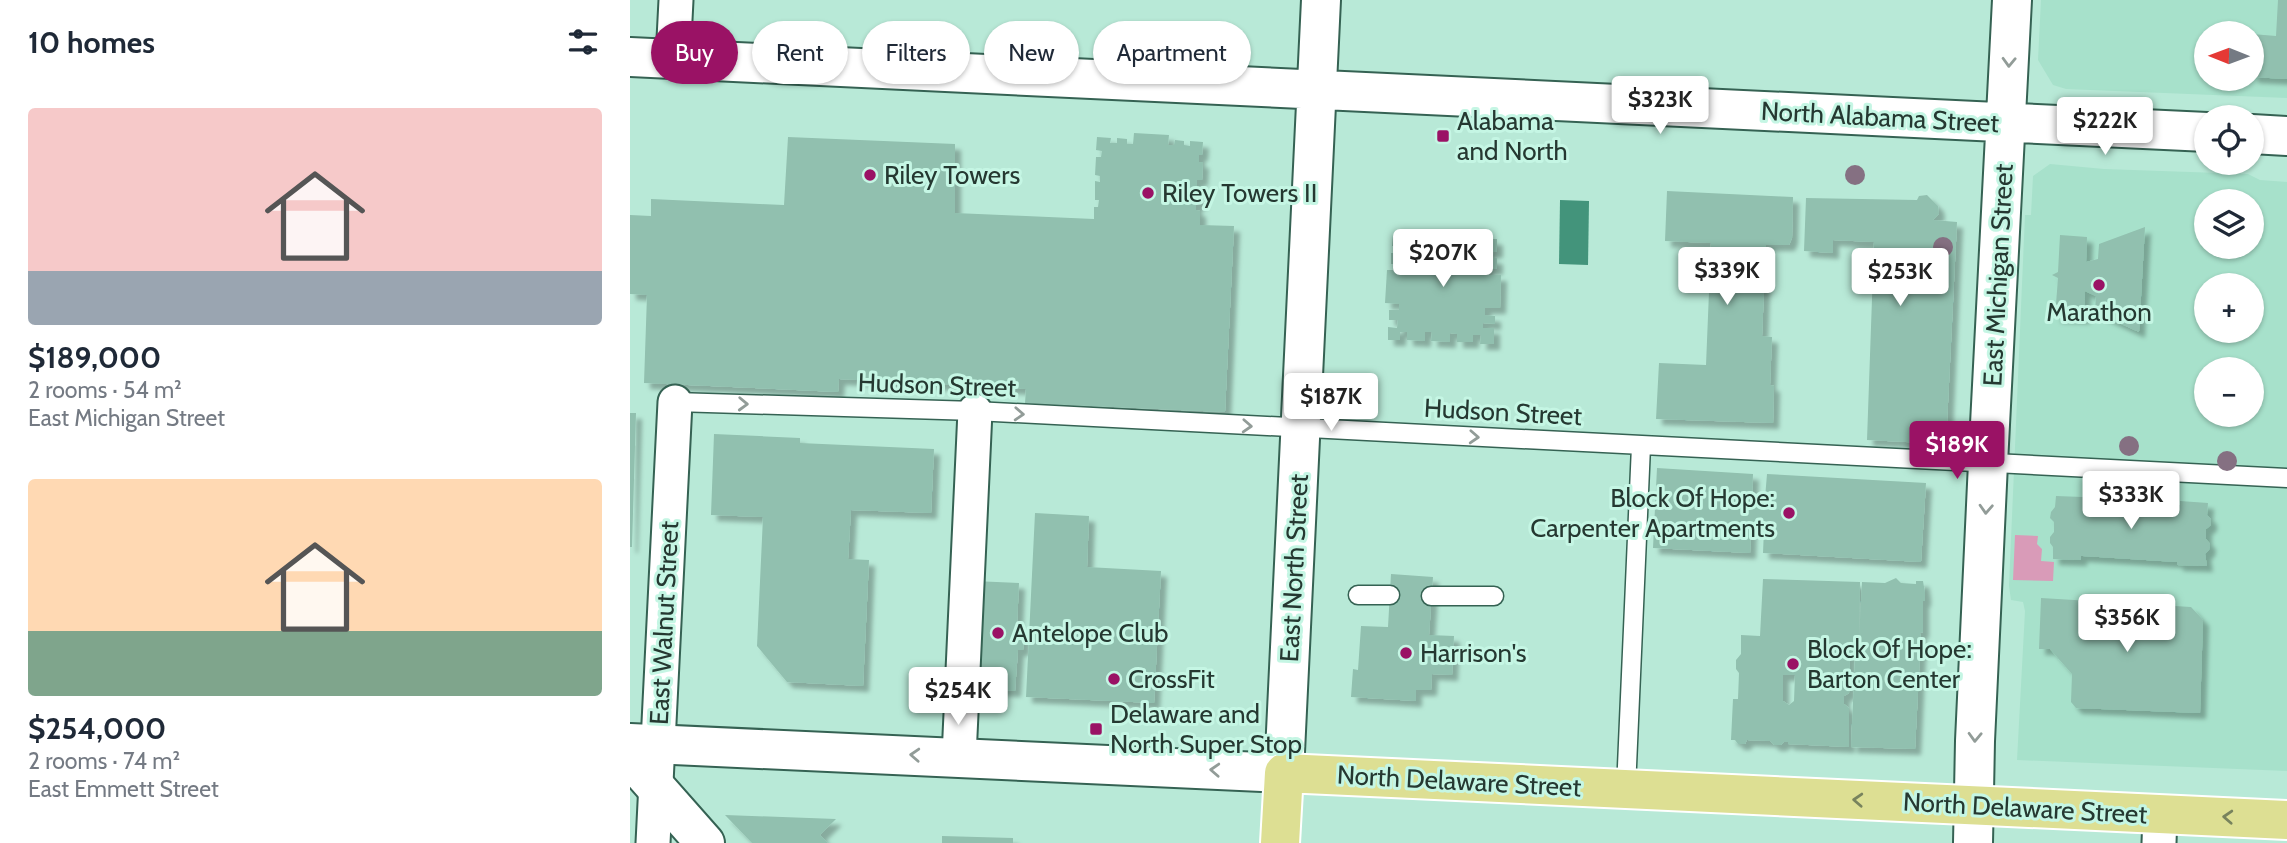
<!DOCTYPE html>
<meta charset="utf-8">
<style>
body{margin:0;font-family:Cabin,sans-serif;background:#f2f2f3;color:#1f2937;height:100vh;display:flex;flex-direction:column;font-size:26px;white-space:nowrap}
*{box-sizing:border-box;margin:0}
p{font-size:23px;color:#747a83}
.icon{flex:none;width:38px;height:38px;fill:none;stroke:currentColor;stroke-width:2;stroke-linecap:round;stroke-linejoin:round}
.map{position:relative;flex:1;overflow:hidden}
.panel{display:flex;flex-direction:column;background:#fff;width:630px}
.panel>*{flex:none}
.hud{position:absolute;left:21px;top:21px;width:665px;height:63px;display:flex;gap:14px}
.needle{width:46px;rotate:271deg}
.tools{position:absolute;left:1564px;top:21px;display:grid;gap:14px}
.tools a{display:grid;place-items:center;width:70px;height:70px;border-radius:50%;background:#fff;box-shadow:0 2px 5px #0004;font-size:35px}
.price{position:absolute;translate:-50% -60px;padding:0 16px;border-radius:7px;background:#fff;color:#222;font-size:23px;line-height:46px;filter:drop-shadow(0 2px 4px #0008)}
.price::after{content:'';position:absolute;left:50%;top:42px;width:21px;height:16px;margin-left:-10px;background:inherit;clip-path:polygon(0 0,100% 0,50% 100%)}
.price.current{background:#9a1265;color:#fff}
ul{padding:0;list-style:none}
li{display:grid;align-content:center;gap:14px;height:371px;padding:0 28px}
li span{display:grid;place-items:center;height:217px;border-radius:7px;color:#555}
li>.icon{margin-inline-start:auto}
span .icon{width:126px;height:126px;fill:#fffc;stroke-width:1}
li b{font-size:30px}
h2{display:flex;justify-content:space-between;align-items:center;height:84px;padding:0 28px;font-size:30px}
.chip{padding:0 24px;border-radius:32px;background:#fff;box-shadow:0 2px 5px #0004;font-size:24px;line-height:63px}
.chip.current{background:#9a1265;color:#fff}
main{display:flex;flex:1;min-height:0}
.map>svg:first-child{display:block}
</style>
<main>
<section class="panel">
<h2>10 homes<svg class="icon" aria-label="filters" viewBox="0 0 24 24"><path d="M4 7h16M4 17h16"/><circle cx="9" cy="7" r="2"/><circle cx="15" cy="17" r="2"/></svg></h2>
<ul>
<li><span style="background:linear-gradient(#f6c9c9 75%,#9aa5b1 0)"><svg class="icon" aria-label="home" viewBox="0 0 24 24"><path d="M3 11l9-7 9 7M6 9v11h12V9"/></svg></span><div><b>$189,000</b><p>2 rooms · 54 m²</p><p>East Michigan Street</p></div></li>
<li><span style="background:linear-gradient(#ffd9b3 70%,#7fa58c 0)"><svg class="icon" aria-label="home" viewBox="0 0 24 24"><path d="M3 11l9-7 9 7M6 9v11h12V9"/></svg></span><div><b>$254,000</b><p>2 rooms · 74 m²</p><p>East Emmett Street</p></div></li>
</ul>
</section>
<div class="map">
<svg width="1657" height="843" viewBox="0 0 1657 843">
<defs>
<filter id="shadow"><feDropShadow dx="6" dy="6" stdDeviation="2" flood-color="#0004"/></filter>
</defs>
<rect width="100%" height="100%" fill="#b8e9d7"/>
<path fill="#a7e1cb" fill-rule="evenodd" d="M1411,0H1657V98L1436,89L1423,85L1408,60ZM1577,33H1622V79H1577Z
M1420,164L1474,169L1618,174L1630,180L1657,182V771L1387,760L1395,611L1393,602L1381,600L1379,586L1395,215H1401L1403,176ZM1577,201H1622V247H1577ZM1577,285H1622V331H1577ZM1577,369H1622V415H1577Z"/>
<path fill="#d99bb8" d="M1385,535L1408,536L1407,544L1412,549L1411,561L1424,562L1423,581L1383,580Z"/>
<path fill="#43947b" d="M930,200L959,201L958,265L929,264Z"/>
<path fill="#91c0af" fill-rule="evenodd" filter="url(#shadow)" d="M1648,0H1657V79L1622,77V34L1646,36Z
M504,133L539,135L538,145H544L545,140L554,141V145L560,146V141L573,142L572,155H569V162H573L572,180H567V186H572L571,204H566V210L570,211V225L604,226L595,412L395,403L396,389L209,379L208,392L14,383L17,295L0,294V215L21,216V199L154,205L158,137L325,144V213L464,219V207H468L469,200H465V181L470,182V176L465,175L466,157H471L472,151L466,150L467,137L481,138L480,143H487V138L497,139V144H503Z
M1037,191L1163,197L1162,238L1159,245H1136L1132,336L1142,337L1140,385L1144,386L1143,423L1026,419L1029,363L1076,365L1081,243L1035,241Z
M1297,195L1308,206L1309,214L1303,220L1327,222L1316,444L1237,440L1244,242L1203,240V253L1174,251L1176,198L1287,200L1289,196Z
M1515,227L1509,332L1465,312L1466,296L1455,291L1454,318L1425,317L1428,278L1422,275L1428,272L1430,235L1457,237L1456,262L1468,259L1469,244Z
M763,235L776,236V244H782L783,236L801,237V245H807V237H825V247H831L832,237H849V247H855L856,239H867V252H857V258H867V269H857L856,275H871L870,308H855V315L865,316V324L853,323V328H864V344H850L851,335H843V342H827V334L820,333V342L801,341L802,332H795V341L777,340V332H770V340H758V327L767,328L768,320H759V310H769V304L755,303L757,270H770V264H761V253H769V246H762Z
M0,413H6L2,547H0Z
M84,434L170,438V443L304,449L301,513L221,510L218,559L239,560L233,686L157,682L127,646L133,517L81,515Z
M1027,468L1123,474L1122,498H1135L1137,474L1296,483L1291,562L1133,553L1134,529L1121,528L1120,553L1023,548Z
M1426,496L1453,497V500L1456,501L1550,505V501L1578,503L1577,515L1581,519V525L1576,529V539L1580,544L1579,550L1575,554L1577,566L1547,565V562L1453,556H1451V560L1423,559V547L1420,543V537L1424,532V522L1420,518L1421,512L1425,507Z
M405,513L459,516L457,567L531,571L524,703L396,697Z
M761,574L803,577L799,635L824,636L822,675L802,674L801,690H786V701L721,697L723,669L728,670L731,626L758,627Z
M1266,578L1271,583L1286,584V581H1293L1295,593V601H1293V632L1290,633L1292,652L1290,654L1285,749L1221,747L1225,656L1220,655L1219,693L1214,696V704L1219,708V747L1158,744V742H1154L1151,745H1144L1140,741L1117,740L1115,744H1108L1105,740H1101L1103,699H1108L1109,673L1106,669V660L1111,654V635L1130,636L1133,579L1230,582L1229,639L1232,582L1255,583ZM1153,675H1165L1164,701L1159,705L1153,701Z
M344,581L389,583L387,625L395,626L393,650H388L385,691L341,689Z
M1411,598L1561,607L1573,620L1570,713L1446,708L1441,702L1442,674L1420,649H1409Z
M95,815L206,819L190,835L198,843H122Z
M312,836L383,838V843H312Z"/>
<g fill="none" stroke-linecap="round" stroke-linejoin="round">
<defs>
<path id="service" d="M45,402L345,411L1657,478
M728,595H760
M801,596H864
M996,789L1011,446"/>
<path id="minor" d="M43,59L46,0
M329,757L345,411
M23,843L45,402
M1529,843L1530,814"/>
<path id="tertiary" d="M0,758L75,843"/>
<path id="secondary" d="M0,57L1577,132
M1622,134L1657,136
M0,743L654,773L691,0
M1343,843L1345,741L1358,463L1382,0"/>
<path id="primary" d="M650,843L654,773L1657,820"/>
</defs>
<use href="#service" stroke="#356253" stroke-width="21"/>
<use href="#minor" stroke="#356253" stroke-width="37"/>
<use href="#tertiary" stroke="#356253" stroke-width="42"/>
<use href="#secondary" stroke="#356253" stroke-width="42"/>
<use href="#primary" stroke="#fff" stroke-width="42"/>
<use href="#service" stroke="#fff" stroke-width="18"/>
<use href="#minor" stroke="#fff" stroke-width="33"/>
<use href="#tertiary" stroke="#fff" stroke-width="38"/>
<use href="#secondary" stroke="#fff" stroke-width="38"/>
<use href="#primary" stroke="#dddf93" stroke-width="38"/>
</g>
<g fill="#857082">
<circle cx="1225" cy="175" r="10"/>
<circle cx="1313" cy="247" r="10"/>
<circle cx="1499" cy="446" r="10"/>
<circle cx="1597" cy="461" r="10"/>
</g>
<defs><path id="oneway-chevron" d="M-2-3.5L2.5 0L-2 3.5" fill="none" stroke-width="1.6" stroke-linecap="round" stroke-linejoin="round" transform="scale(1.75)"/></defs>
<g stroke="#929c98">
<use href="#oneway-chevron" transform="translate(1379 62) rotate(92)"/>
<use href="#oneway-chevron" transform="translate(113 404) rotate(2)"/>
<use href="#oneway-chevron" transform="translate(389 414) rotate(3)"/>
<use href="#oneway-chevron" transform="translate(617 426) rotate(3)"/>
<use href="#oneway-chevron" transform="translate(844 437) rotate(3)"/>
<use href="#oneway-chevron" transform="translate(1356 509) rotate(93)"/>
<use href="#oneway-chevron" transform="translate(1345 737) rotate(92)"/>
<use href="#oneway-chevron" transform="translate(285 755) rotate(-177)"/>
<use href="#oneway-chevron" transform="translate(585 770) rotate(-177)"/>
</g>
<g stroke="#78835d">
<use href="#oneway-chevron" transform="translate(1228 800) rotate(-177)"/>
<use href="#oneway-chevron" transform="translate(1598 817) rotate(-177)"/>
</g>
<g fill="#9a1265" stroke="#c5f6e4" stroke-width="2.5">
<rect x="806" y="129" width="14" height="14" rx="3.5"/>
<circle cx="240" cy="175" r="7"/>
<circle cx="518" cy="193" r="7"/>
<circle cx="1469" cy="285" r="7"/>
<circle cx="1159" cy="513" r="7"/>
<circle cx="368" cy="633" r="7"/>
<circle cx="776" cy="653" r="7"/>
<circle cx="1163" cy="664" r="7"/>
<circle cx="484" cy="679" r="7"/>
<rect x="459" y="722" width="14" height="14" rx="3.5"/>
</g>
<g text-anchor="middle" stroke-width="6" stroke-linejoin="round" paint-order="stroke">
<g font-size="26" fill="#253831" stroke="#c5f6e4">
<text transform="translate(1250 117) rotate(3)" y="9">North Alabama Street</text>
<text transform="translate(1368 275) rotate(-87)" y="9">East Michigan Street</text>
<text transform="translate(307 385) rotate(2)" y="9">Hudson Street</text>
<text transform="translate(873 412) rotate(3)" y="9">Hudson Street</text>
<text transform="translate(664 568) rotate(-87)" y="9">East North Street</text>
<text transform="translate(34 623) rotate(-87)" y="9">East Walnut Street</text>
<text transform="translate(829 781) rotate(3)" y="9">North Delaware Street</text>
<text transform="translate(1395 808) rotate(3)" y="9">North Delaware Street</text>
</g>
<g font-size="26" fill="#253831" stroke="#c5f6e4" text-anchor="start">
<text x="827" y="130">Alabama<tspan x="827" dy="30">and North</tspan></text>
<text x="254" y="184">Riley Towers</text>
<text x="532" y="202">Riley Towers II</text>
<text x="1469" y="321" text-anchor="middle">Marathon</text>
<text x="1145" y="507" text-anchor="end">Block Of Hope:<tspan x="1145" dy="30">Carpenter Apartments</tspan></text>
<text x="382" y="642">Antelope Club</text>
<text x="1177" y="658">Block Of Hope:<tspan x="1177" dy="30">Barton Center</tspan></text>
<text x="790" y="662">Harrison's</text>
<text x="498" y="688">CrossFit</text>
<text x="480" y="723">Delaware and<tspan x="480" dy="30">North Super Stop</tspan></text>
</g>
</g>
</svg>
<div class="tools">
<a><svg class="needle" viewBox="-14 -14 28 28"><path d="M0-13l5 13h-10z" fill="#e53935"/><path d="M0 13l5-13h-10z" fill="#747a83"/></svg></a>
<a><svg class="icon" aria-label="locate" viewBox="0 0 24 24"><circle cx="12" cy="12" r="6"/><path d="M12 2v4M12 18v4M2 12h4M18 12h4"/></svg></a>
<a><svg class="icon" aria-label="layers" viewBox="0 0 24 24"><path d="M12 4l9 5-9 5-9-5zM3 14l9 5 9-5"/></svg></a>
<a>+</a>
<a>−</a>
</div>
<b class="price" style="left:1030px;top:136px">$323K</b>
<b class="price" style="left:1475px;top:157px">$222K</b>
<b class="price" style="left:813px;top:289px">$207K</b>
<b class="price" style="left:1097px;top:307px">$339K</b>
<b class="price" style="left:1270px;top:308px">$253K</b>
<b class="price" style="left:701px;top:433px">$187K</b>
<b class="price current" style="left:1327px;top:481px">$189K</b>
<b class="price" style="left:1501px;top:531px">$333K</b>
<b class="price" style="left:1497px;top:654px">$356K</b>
<b class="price" style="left:328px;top:727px">$254K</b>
<div class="hud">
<a class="chip current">Buy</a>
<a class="chip">Rent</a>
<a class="chip">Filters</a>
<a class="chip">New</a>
<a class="chip">Apartment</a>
</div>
</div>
</main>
